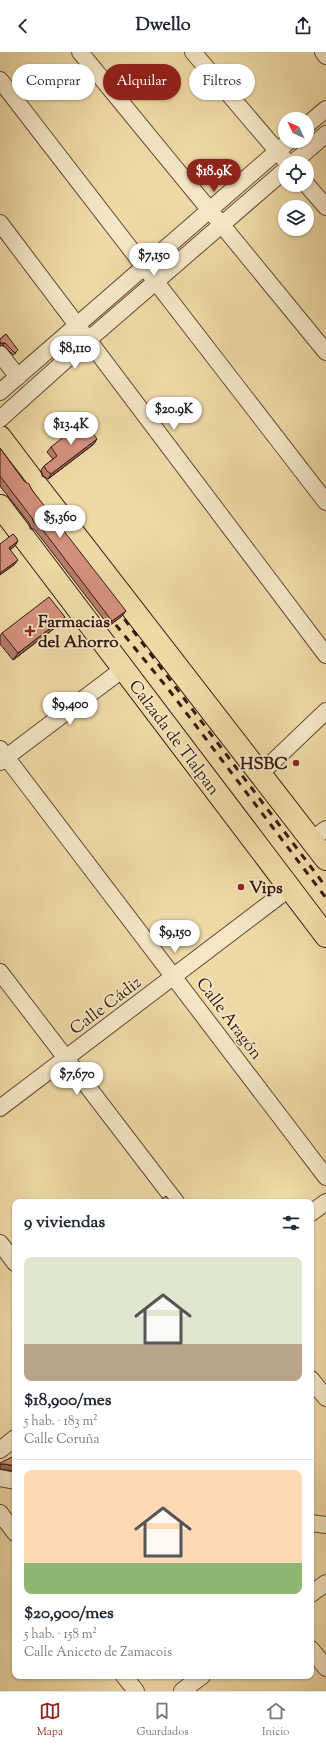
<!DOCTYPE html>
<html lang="es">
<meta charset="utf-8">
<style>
body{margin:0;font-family:"Sorts Mill Goudy",serif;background:#f2f2f3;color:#1f2937;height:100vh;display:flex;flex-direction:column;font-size:15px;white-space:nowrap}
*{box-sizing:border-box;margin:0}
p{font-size:13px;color:#747a83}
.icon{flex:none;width:22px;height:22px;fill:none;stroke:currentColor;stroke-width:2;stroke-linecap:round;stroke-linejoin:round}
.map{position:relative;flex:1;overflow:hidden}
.side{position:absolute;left:12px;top:1147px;width:302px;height:480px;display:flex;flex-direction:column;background:#fff;border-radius:8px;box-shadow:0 1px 3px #0004}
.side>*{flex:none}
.banner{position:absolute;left:12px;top:12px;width:302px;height:36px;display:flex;gap:8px}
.needle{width:26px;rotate:314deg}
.buttons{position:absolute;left:278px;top:60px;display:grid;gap:8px}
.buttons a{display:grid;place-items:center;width:36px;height:36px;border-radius:50%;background:#fff;box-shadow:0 1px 3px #0004;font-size:20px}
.price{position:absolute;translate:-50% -34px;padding:0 9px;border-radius:14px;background:#fff;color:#222;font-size:13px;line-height:26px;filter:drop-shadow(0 1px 2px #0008)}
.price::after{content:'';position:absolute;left:50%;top:24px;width:12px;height:9px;margin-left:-6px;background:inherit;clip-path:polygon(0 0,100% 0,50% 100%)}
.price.current{background:#8f2418;color:#fff}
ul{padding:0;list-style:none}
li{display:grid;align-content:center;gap:8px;height:212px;padding:0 12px}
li+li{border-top:1px solid #e0e1e3}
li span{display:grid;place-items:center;height:124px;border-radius:8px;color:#555}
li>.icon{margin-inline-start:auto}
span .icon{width:72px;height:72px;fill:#fffc;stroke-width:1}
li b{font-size:17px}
h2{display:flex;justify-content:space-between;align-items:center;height:48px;padding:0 12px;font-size:17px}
.pill{padding:0 14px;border-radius:18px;background:#fff;box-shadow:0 1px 3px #0004;font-size:14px;line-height:36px}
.pill.current{background:#8f2418;color:#fff}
header{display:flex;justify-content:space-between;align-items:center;height:52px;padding:0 12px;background:#fff;font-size:18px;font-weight:700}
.tab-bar{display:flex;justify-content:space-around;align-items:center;height:56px;border-top:1px solid #e0e1e3;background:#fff;font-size:11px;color:#747a83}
.tab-bar a{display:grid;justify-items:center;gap:2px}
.tab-bar .current{color:#8f2418}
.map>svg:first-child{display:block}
</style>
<header><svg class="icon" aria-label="back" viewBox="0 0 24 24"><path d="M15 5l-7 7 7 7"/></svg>Dwello<svg class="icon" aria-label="share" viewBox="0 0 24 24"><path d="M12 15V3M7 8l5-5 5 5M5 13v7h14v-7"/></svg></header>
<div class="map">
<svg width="326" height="1639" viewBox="0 0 326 1639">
<rect width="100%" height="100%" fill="#efdaa7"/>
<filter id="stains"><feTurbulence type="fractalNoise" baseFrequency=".005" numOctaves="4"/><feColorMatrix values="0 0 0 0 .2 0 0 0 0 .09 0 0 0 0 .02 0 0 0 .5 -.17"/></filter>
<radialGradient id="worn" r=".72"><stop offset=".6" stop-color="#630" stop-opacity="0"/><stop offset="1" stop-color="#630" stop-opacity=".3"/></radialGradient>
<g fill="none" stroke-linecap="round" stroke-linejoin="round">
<defs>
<path id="minor" d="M80,0L326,300
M193,0L284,107
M323,0L326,4
M0,28L326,450
M307,73L326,57
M293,111L326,82
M307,133L326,155
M0,171L326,603
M0,302L18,325
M0,340L289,89
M0,367L87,289L285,118
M0,697L326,1125
M0,710L123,617
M260,722L326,659
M311,788L326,777
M0,920L176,1150
M0,1056L290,836
M311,1161L326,1150
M0,1191L15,1211
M311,1327L326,1346
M0,1398L15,1386
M0,1426L15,1429
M0,1461L15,1481
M311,1471L326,1473
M311,1542L326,1531
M311,1597L326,1616
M124,1624L136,1639
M182,1639L202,1624"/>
<path id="highway" d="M0,385L31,426
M38,435L326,807
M0,454L19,479
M25,487L326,884"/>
</defs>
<use href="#minor" stroke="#654934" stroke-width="18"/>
<use href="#highway" stroke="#37190d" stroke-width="24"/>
<use href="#minor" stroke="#f5e7c6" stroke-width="16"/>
<use href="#highway" stroke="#efdaa7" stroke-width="22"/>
<path stroke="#37190d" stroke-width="3" stroke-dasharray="7 7" stroke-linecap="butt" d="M116,556L326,835
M107,562L169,638L326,846"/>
</g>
<path fill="#b57d6c" stroke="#37190d" d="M6,282L16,301L13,303L3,293L0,294V287Z
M94,392L48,427L43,424L41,418L44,414L53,407L47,400L51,395Z
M0,396L32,438L122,564L109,574L35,478L31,476L29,471L0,434Z
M65,565L60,572L13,608L0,592V584L2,581Z"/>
<path fill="#946658" stroke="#37190d" d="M0,291H5L3,293L0,294Z
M97,387L94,392L48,427L51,422Z
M18,489L15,494L6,501L9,496Z
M18,508L14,513L0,523V521Z
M126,559L122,564L109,574L112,569Z
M65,565L60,572L13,608L18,601Z
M0,1412H5L15,1414V1418L14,1419L0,1417Z"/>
<path fill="#d3917d" stroke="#37190d" d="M6,282L18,298L15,301L5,291H0V287Z
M84,369L97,387L51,422L47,419L44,414L57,404L51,395Z
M0,396L24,429L29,432L32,438L126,559L112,569L39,473L34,471L32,466L0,424Z
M13,482L16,485L18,489L9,496L18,508L0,521V492Z
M49,545L65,565L18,601L2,581Z
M166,1144L171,1150H158Z
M14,1404L15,1408V1414L5,1412H0V1411Z"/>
<g fill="#8f2418" stroke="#f5e7c6" stroke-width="1.5">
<path d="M28 573h4v4h4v4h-4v4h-4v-4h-4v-4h4z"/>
<circle cx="296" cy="711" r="4"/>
<circle cx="241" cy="835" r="4"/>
</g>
<g text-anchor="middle" stroke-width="3.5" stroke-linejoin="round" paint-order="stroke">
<g font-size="17" font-weight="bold" fill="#37190d" stroke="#f5e7c6" text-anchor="start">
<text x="38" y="575">Farmacias<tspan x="38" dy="20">del Ahorro</tspan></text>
<text x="288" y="717" text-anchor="end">HSBC</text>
<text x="249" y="841">Vips</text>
</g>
<g font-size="17" fill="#37190d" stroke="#f5e7c6">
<text transform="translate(175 685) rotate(53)" y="6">Calzada de Tlalpan</text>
<text transform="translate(105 953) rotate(-37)" y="6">Calle Cádiz</text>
<text transform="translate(230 966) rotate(53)" y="6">Calle Aragón</text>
</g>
</g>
<rect width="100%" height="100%" filter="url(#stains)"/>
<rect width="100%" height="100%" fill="url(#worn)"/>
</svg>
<div class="buttons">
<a><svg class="needle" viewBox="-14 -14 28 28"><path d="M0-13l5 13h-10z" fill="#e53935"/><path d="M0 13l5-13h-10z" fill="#747a83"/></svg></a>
<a><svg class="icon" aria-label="locate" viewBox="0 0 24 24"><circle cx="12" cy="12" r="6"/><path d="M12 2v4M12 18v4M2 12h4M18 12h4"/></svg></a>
<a><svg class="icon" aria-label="layers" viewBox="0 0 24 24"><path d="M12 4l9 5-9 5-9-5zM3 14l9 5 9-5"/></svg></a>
</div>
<b class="price current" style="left:214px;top:141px">$18.9K</b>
<b class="price" style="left:154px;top:225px">$7,150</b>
<b class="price" style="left:75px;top:318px">$8,110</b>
<b class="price" style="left:174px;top:379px">$20.9K</b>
<b class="price" style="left:71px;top:394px">$13.4K</b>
<b class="price" style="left:60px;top:487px">$5,360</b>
<b class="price" style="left:70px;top:674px">$9,400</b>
<b class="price" style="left:175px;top:902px">$9,150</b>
<b class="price" style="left:77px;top:1044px">$7,670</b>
<div class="banner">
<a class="pill">Comprar</a>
<a class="pill current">Alquilar</a>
<a class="pill">Filtros</a>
</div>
<section class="side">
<h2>9 viviendas<svg class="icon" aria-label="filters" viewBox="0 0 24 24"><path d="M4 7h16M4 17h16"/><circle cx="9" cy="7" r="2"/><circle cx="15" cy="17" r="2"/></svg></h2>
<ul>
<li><span style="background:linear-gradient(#dfe7d0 70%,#b9a48a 0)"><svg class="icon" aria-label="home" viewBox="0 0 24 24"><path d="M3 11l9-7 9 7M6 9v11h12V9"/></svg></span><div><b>$18,900/mes</b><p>5 hab. · 183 m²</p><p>Calle Coruña</p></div></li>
<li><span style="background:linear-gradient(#ffd9b3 75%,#8fb573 0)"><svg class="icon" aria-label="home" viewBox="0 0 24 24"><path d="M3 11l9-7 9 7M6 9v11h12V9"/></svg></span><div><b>$20,900/mes</b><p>5 hab. · 158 m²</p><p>Calle Aniceto de Zamacois</p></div></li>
</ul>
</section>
</div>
<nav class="tab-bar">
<a class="current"><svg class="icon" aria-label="map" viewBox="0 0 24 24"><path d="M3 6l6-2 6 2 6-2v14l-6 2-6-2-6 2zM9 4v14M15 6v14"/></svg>Mapa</a>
<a><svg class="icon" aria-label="saved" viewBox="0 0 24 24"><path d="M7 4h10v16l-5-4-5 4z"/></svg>Guardados</a>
<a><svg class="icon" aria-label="home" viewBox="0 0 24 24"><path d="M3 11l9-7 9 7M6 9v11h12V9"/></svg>Inicio</a>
</nav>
